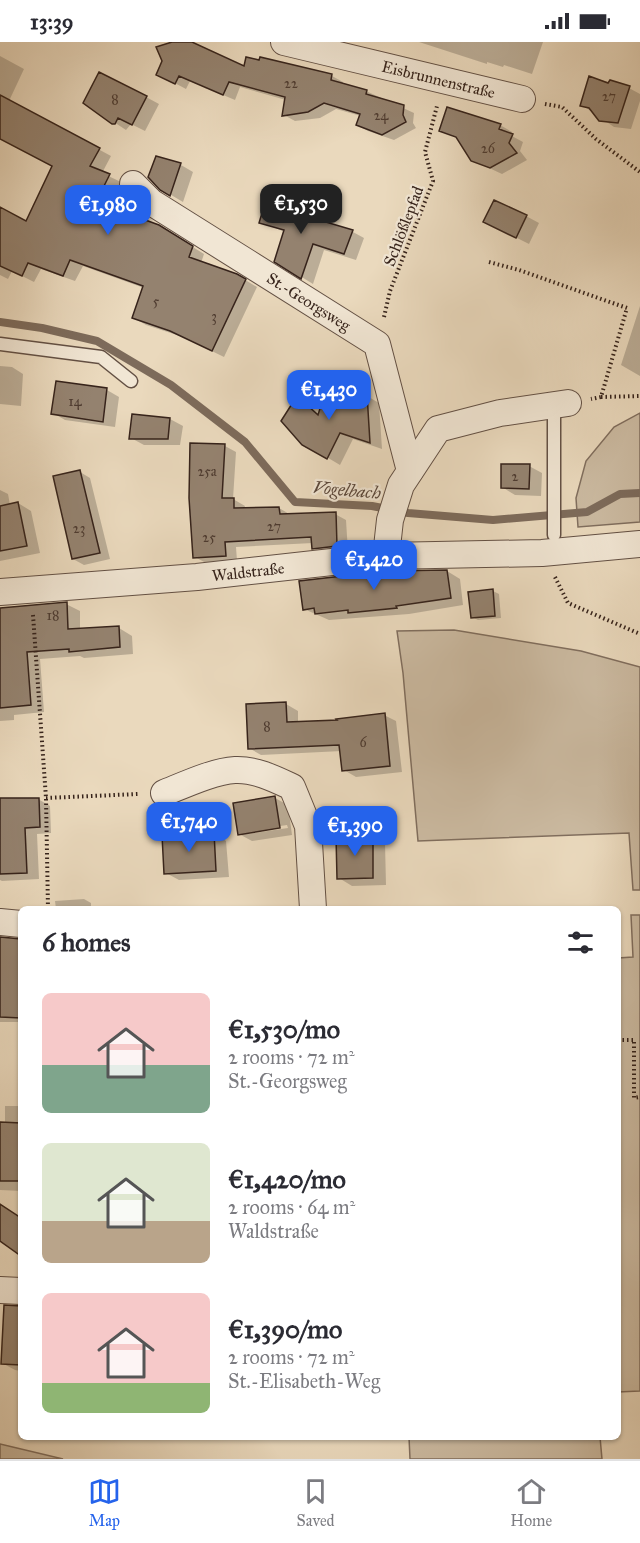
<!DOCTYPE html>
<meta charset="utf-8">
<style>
body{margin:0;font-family:"IM FELL Great Primer",serif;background:#f2f2f3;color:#2b2b33;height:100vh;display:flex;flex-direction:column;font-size:22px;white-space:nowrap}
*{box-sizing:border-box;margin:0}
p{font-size:20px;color:#7c7c81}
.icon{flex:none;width:33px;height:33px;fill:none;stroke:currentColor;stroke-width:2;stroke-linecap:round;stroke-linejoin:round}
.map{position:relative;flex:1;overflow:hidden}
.drawer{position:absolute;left:18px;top:864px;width:603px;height:534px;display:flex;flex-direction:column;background:#fff;border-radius:9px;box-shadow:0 2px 4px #0004}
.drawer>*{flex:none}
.price{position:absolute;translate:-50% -51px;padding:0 14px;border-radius:12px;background:#2563eb;color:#fff;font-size:20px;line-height:39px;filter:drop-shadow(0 2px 3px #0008)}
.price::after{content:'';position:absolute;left:50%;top:36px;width:18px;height:14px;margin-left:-9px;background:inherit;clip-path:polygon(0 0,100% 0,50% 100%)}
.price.selected{background:#222;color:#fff}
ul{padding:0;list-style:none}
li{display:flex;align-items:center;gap:18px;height:150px;padding:0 24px}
li span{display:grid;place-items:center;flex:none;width:168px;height:120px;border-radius:9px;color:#555}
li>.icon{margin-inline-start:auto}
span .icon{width:72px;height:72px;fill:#fffc;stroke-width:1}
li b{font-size:26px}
h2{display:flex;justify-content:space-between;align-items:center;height:72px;padding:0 24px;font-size:26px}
.status{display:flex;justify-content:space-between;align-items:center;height:42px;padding:0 30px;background:#fff;direction:ltr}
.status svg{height:16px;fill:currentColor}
.tabs{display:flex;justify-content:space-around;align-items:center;height:84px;border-top:2px solid #e1e1e2;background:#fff;font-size:16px;color:#7c7c81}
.tabs a{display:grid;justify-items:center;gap:3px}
.tabs .selected{color:#2563eb}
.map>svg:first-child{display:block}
</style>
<div class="status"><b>13:39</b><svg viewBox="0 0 49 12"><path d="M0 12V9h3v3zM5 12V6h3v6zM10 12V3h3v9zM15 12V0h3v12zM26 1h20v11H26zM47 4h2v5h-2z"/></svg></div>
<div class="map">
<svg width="640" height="1417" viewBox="0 0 640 1417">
<rect width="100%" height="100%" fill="#ead9bd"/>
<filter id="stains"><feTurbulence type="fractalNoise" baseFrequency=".00333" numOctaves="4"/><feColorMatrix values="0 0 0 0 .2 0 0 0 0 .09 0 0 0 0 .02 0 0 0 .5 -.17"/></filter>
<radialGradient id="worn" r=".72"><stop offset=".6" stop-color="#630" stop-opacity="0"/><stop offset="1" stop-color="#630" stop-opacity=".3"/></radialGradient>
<path fill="#cbbaa1" stroke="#806e5e" stroke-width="1.5" d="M640,371V480L578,485L576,456L586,419L614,385Z
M454,588L581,609L640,625V848H633L629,791L418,799L403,631L397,589Z
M631,873H640V1349L618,1350V916L633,915Z
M409,1395H600L602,1417H410Z
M0,1402L63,1417H0Z"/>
<path fill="#0003" fill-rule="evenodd" d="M171,0H188L245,26L332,34L343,40V42L366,49L414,71L413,81L416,86L394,98L368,89L357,83L361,74L336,67L320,76L295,79L284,73L286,58L240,45L235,58L190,39L186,47L169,38Z
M419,0H543L532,32L504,23L503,25L487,20V22Z
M0,14L24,27L9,59L111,114L102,131L121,140L108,166L172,192L204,212L201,221L237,233L257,245L224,315L183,295L146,283L134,276L144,246L83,224L75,239L41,227L34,240L12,229L8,237L0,233V167L27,181L54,124L0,96Z
M591,35L629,46L640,52V59L631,87L614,85L582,63Z
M146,55L159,62L145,89L131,82L126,88L85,61Z
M500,83L512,90L510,93L523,100L520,109L527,118L502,132L472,118L459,97L441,88Z
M157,115L181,123L193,130L183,160L161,147Z
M287,158L299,165L296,173L353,190L364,196L356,218L324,208L313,242L276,219L285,190L261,180Z
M526,174L539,181L529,202L485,180Z
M640,264V334L621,323Z
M0,324L12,325L23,332L21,364L0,362Z
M57,340L107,348L119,355L115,385L65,378L53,371Z
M367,354L379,361L382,407L353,397L340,423L303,401L298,356L319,372Z
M170,377L183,384L180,403H144L131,396Z
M225,404L236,410L233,457L245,464L244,468L279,466L291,473L335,472L346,478L348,510L324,513L313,506V501L236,505L237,519L206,521L195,515Z
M529,424L542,431L541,454L515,453L502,445Z
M80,430L90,436L110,517L84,523L73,517Z
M0,448L8,452L10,463L18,461L31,469L40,511L0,519Z
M447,529L460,537L463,563L409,572L329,578L304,567Z
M493,549L499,552L501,576L478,578L472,575Z
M66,562L80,569V588L119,586L132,594L133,612L84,616L80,614L40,617L44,670L14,673V678L0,679V567Z
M286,662L298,669V681L338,680L384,673L396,679L402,730L356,735L344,728L342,709L261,713L249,706Z
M275,756L288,763L292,793L252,799L239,792ZM287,783L288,786L248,792V789Z
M38,757L50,764L51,791L37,792L39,837L2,839L0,838V758Z
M214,791L226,799L229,835L179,838L166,831Z
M372,794L385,801L386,843L352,844L339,836Z
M84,857L91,861V867H56L55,859Z
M0,896L21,898V980H0Z
M5,1064H21V1149L0,1148V1082H5Z
M21,1284V1329L15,1328L2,1321Z"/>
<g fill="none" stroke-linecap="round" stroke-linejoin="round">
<path stroke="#7d6b5b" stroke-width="8" d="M0,280L42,286L97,299L171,343L245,400L295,460L372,464L408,471L493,478L587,470L620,452L640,451"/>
</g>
<path fill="#94826f" stroke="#36231b" stroke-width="1.5" d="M172,0H192L244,24L246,15L259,18L260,15L332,32L331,38L367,48L366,52L404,63L403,73L406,80L382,93L356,83L360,72L324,61L308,70L282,74L285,55L229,40L223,53L179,34L175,42L156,33L162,19L156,5Z
M99,30L147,54L132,83L118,76L115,82H112L83,61Z
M589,34L608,41L610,38L630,44L618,81L599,79L589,66L580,64Z
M0,53L100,106L90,124L110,132L96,160L159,183L193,204L189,215L237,232L246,237L212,309L170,289L132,276L143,244L70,218L63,234L28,221L22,234L0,224V165L26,179L52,124L0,97Z
M447,65L501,82L499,87L513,92L509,101L517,111L490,126L471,119L456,95L439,89Z
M156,114L181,121L170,154L160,148L148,135Z
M268,151L288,157L285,168L353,188L344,212L313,202L301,237L274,220L284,188L259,181Z
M494,158L527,173L516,196L483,180Z
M56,339L107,346L103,380L51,372Z
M326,347L367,352L370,401L340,391L327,417L302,403L281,379L297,354L318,373Z
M132,372L170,376L168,397H129Z
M190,401L225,402L222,456H234V466L279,465L280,472L336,470L337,504L312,507L311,495L225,500L226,514L193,516L189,456Z
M501,422H530L529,447L501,446Z
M80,428L100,511L72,517L53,434Z
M18,460L27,504L0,509V464Z
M447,528L451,556L396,564L397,566L348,571V568L315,572L314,566L303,568L299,539L387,529Z
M493,547L495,574L471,576L468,550Z
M67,560L68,587L119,584L120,605L69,610V607L27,610L31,663L0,666V566Z
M286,660L287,680L337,678L336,677L385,671L390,724L342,729L339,703L248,707L246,662Z
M275,754L280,786L238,793L233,761Z
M0,756H39L40,785L25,786L27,831L0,832Z
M214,790L216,829L164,832L162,793Z
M373,792V836L337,837L336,794Z
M0,895L21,897V976L0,975Z
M0,1080L21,1081V1139H0Z
M0,1162L21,1176V1214L0,1199Z
M4,1263L21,1264V1323L1,1322Z"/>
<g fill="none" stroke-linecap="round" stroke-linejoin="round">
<defs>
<path id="lane" d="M0,302L101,315L131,339
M554,363V493"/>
<g id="street">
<path id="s1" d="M284,0L522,57"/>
<path id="s2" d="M133,142L151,160L377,302L410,429"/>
<path d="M386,514L390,478L401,443L438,387L500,371L568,361"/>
<path id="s3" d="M0,550L197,535L386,514L542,511L640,502"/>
<path d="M164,751C184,743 214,729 235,728C255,727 275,737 292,745L308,784L313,867"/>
<path d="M0,880L21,882"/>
<path d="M0,1248L21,1249"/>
</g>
</defs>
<use href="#lane" stroke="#635044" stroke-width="15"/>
<use href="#street" stroke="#635044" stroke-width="28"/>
<path stroke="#36231b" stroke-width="4" stroke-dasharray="1.5 3" stroke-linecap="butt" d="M545,62L562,65L596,97L640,130
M489,220L519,228L627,266L601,355L591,357
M384,275L390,249L433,139L425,110L437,64
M601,355L640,354
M555,535L568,561L640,592
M33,573L46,756L48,867
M46,756L138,752
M618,998H634V1056L640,1055"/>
<use href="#lane" stroke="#f1e6d4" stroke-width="12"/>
<use href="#street" stroke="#f1e6d4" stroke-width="26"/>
</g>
<g text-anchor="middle" stroke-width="4.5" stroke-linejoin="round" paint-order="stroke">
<g font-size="14" fill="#4e3b30">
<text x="291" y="46">22</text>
<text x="609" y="59">27</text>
<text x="115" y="62">8</text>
<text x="381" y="78">24</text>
<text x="488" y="111">26</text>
<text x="156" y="264">5</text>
<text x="214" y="279">3</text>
<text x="75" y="364">14</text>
<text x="207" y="434">25a</text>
<text x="515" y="439">2</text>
<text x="274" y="489">27</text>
<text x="79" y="491">23</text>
<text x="209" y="500">25</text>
<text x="53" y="578">18</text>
<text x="267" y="689">8</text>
<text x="363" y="705">6</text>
</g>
<g font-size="16" fill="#36231b" stroke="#f1e6d4">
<text dy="6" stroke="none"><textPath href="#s1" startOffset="159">Eisbrunnenstraße</textPath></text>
<text transform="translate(403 184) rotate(-69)" y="6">Schlößlepfad</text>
<text dy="6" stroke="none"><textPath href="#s2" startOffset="212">St.-Georgsweg</textPath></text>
<text dy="6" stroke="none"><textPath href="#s3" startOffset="249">Waldstraße</textPath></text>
</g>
<g font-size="18" font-style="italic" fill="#5a473b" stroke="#f1e6d4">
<text transform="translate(347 448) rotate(5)" y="6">Vogelbach</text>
</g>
</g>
<rect width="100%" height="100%" filter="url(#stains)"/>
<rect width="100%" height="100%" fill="url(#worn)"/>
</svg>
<b class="price selected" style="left:301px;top:193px">€1,530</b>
<b class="price" style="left:108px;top:194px">€1,980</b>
<b class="price" style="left:329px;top:379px">€1,430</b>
<b class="price" style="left:374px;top:549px">€1,420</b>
<b class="price" style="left:189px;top:811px">€1,740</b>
<b class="price" style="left:355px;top:815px">€1,390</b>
<section class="drawer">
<h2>6 homes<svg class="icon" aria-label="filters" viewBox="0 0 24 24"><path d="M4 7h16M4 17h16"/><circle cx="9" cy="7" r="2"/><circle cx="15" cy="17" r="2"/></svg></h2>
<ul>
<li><span style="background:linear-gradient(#f6c9c9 60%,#7fa58c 0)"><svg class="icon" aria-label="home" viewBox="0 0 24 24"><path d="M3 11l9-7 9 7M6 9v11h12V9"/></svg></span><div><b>€1,530/mo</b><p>2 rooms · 72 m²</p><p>St.-Georgsweg</p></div></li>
<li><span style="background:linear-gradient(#dfe7d0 65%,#b9a48a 0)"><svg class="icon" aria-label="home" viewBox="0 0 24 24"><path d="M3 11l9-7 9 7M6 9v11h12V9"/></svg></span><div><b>€1,420/mo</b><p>2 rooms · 64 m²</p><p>Waldstraße</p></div></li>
<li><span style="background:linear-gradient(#f6c9c9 75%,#8fb573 0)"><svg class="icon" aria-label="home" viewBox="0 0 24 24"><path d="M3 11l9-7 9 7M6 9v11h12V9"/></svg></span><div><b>€1,390/mo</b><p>2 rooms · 72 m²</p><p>St.-Elisabeth-Weg</p></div></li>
</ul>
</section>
</div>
<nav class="tabs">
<a class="selected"><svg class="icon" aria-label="map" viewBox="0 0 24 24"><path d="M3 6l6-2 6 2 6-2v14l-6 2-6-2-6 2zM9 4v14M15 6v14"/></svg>Map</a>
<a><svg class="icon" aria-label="saved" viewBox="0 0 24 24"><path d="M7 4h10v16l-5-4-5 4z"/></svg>Saved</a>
<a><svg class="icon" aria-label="home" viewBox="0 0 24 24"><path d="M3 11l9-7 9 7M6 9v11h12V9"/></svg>Home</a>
</nav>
